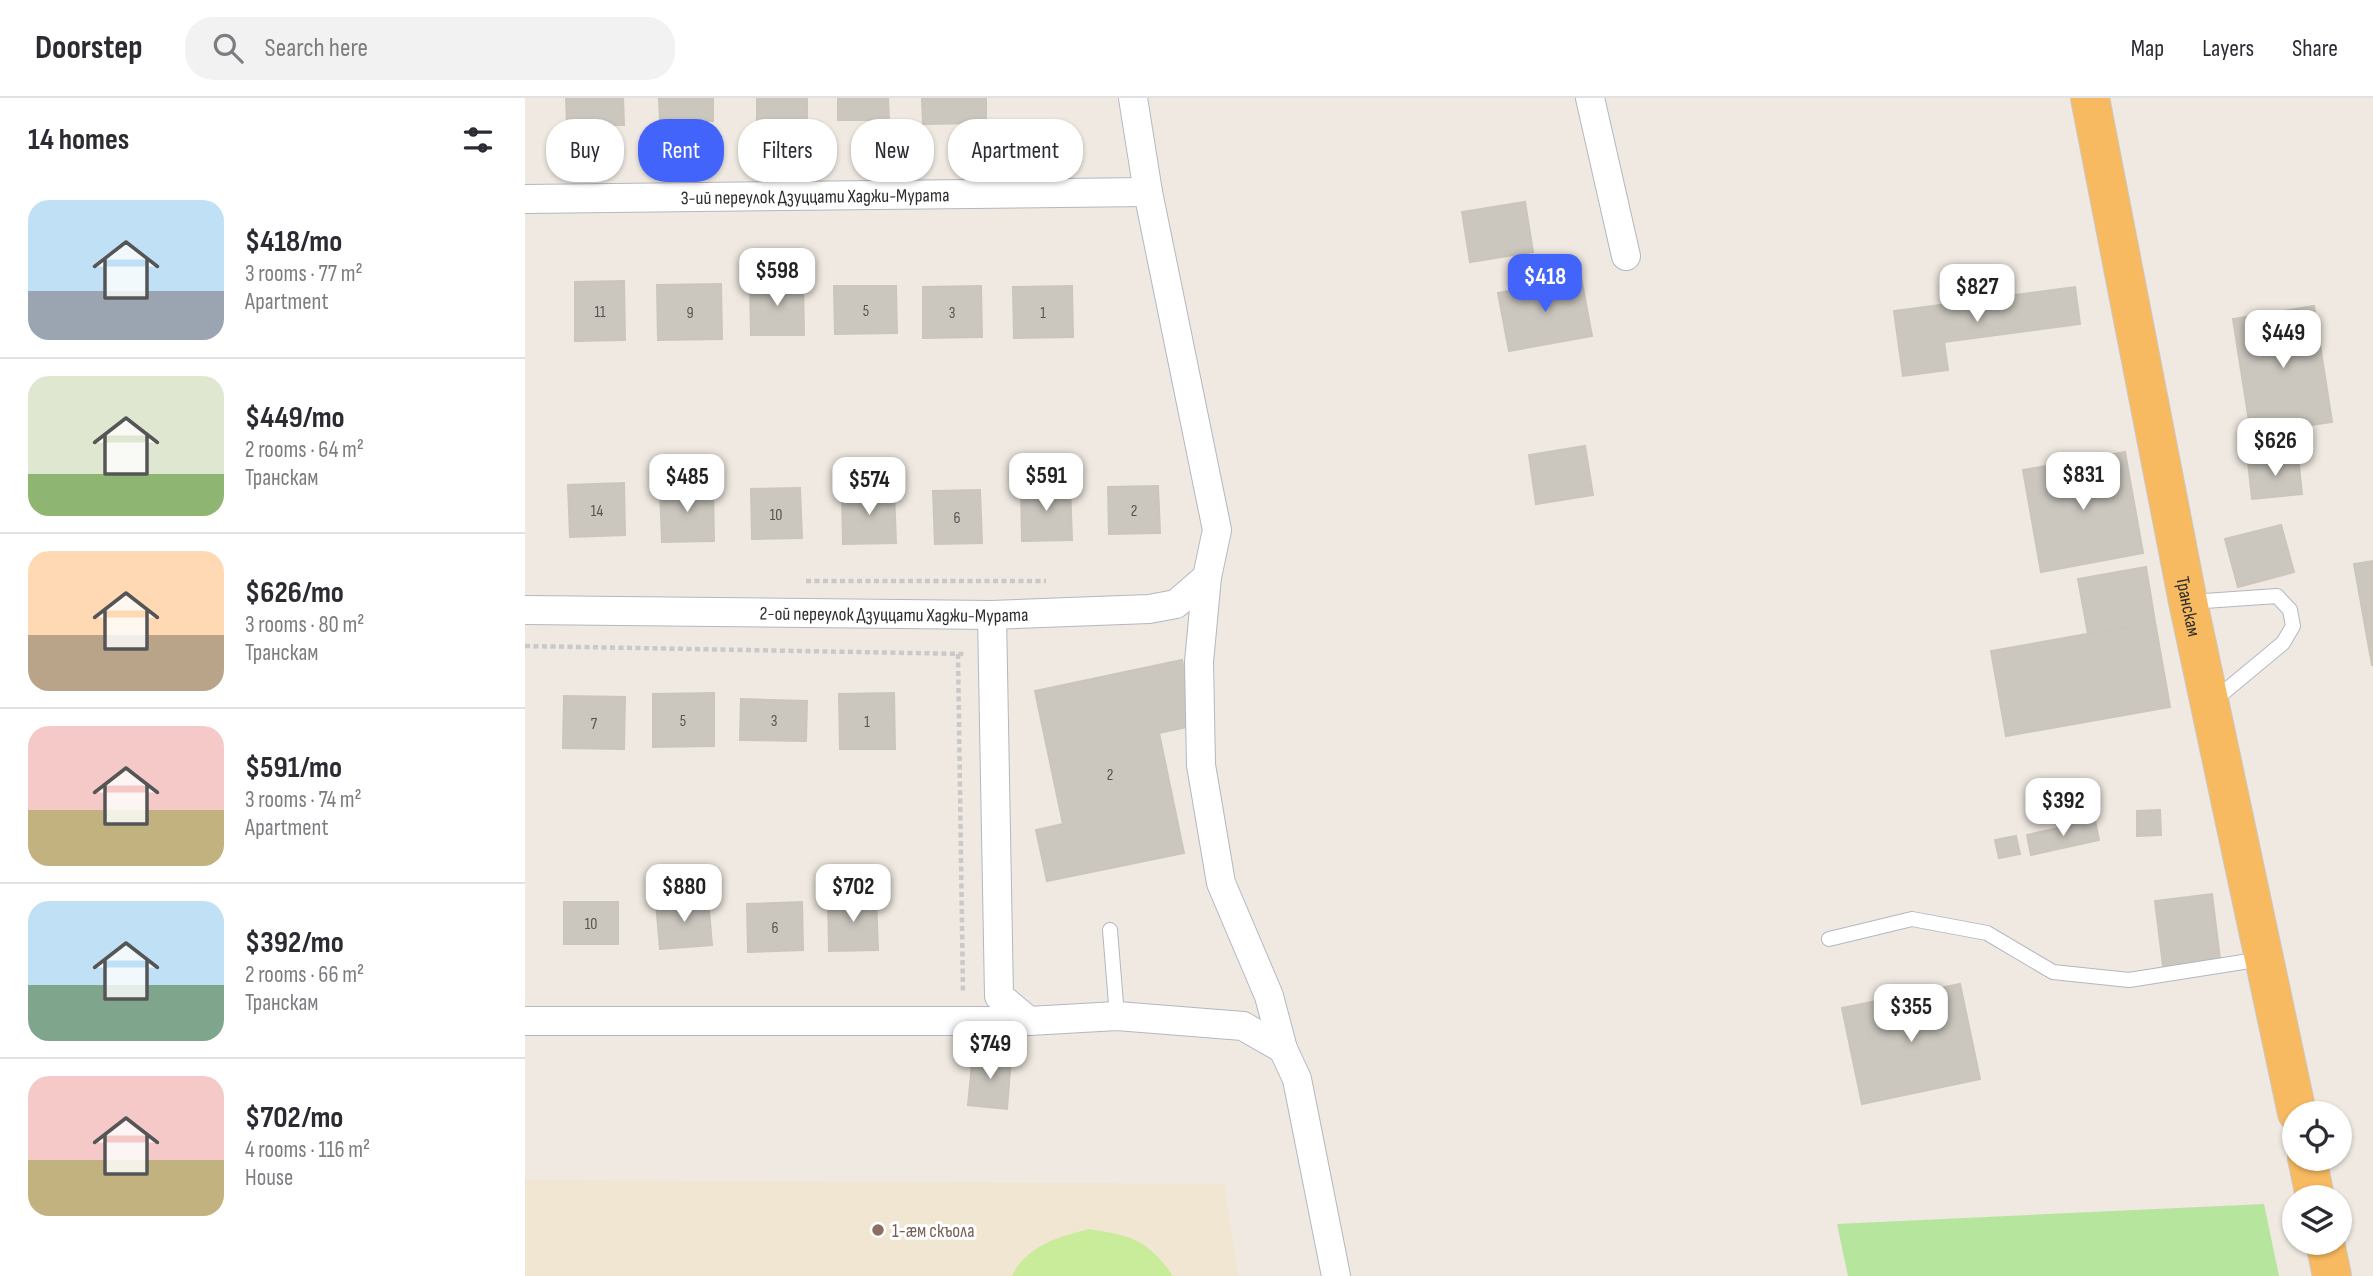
<!DOCTYPE html>
<meta charset="utf-8">
<style>
body{margin:0;font-family:"Sofia Sans Condensed",sans-serif;background:#f2f2f3;color:#2b2b33;height:100vh;display:flex;flex-direction:column;font-size:26px;white-space:nowrap}
*{box-sizing:border-box;margin:0}
p{font-size:23px;color:#7c7c81}
.icon{flex:none;width:38px;height:38px;fill:none;stroke:currentColor;stroke-width:2;stroke-linecap:round;stroke-linejoin:round}
.map{position:relative;flex:1;overflow:hidden}
.details{display:flex;flex-direction:column;background:#fff;width:525px}
.details>*{flex:none}
.top-card{position:absolute;left:21px;top:21px;width:665px;height:63px;display:flex;gap:14px}
.buttons{position:absolute;left:1757px;top:1003px;display:grid;gap:14px}
.buttons a{display:grid;place-items:center;width:70px;height:70px;border-radius:50%;background:#fff;box-shadow:0 2px 5px #0004;font-size:35px}
.price{position:absolute;translate:-50% -60px;padding:0 16px;border-radius:14px;background:#fff;color:#222;font-size:23px;line-height:46px;filter:drop-shadow(0 2px 4px #0008)}
.price::after{content:'';position:absolute;left:50%;top:42px;width:21px;height:16px;margin-left:-10px;background:inherit;clip-path:polygon(0 0,100% 0,50% 100%)}
.price.current{background:#4264fb;color:#fff}
ul{padding:0;list-style:none}
li{display:flex;align-items:center;gap:21px;height:175px;padding:0 28px}
li+li{border-top:2px solid #e1e1e2}
li span{display:grid;place-items:center;flex:none;width:196px;height:140px;border-radius:21px;color:#555}
li>.icon{margin-inline-start:auto}
span .icon{width:84px;height:84px;fill:#fffc;stroke-width:1}
li b{font-size:30px}
h2{display:flex;justify-content:space-between;align-items:center;height:84px;padding:0 28px;font-size:30px}
.chip{padding:0 24px;border-radius:28px;background:#fff;box-shadow:0 2px 5px #0004;font-size:24px;line-height:63px}
.chip.current{background:#4264fb;color:#fff}
header{display:flex;align-items:center;gap:42px;box-sizing:border-box;height:98px;padding:0 35px;background:#fff;border-bottom:2px solid #e1e1e2}
header strong{font-size:33px}
nav{display:flex;gap:38px;margin-inline-start:auto;font-size:24px}
.search{width:490px;height:63px;background:#f2f2f3;display:flex;align-items:center;gap:18px;box-sizing:border-box;padding:0 24px;border-radius:28px;color:#7c7c81;font-size:26px}
main{display:flex;flex:1;min-height:0}
.map>svg:first-child{display:block}
</style>
<header>
<strong>Doorstep</strong>
<div class="search"><svg class="icon" aria-label="search" viewBox="0 0 24 24"><circle cx="10" cy="10" r="6"/><path d="M15 15l6 6"/></svg>Search here</div>
<nav><a>Map</a><a>Layers</a><a>Share</a></nav>
</header>
<main>
<section class="details">
<h2>14 homes<svg class="icon" aria-label="filters" viewBox="0 0 24 24"><path d="M4 7h16M4 17h16"/><circle cx="9" cy="7" r="2"/><circle cx="15" cy="17" r="2"/></svg></h2>
<ul>
<li><span style="background:linear-gradient(#bfe0f5 65%,#9aa5b1 0)"><svg class="icon" aria-label="home" viewBox="0 0 24 24"><path d="M3 11l9-7 9 7M6 9v11h12V9"/></svg></span><div><b>$418/mo</b><p>3 rooms · 77 m²</p><p>Apartment</p></div></li>
<li><span style="background:linear-gradient(#dfe7d0 70%,#8fb573 0)"><svg class="icon" aria-label="home" viewBox="0 0 24 24"><path d="M3 11l9-7 9 7M6 9v11h12V9"/></svg></span><div><b>$449/mo</b><p>2 rooms · 64 m²</p><p>Транскам</p></div></li>
<li><span style="background:linear-gradient(#ffd9b3 60%,#b9a48a 0)"><svg class="icon" aria-label="home" viewBox="0 0 24 24"><path d="M3 11l9-7 9 7M6 9v11h12V9"/></svg></span><div><b>$626/mo</b><p>3 rooms · 80 m²</p><p>Транскам</p></div></li>
<li><span style="background:linear-gradient(#f6c9c9 60%,#c2b280 0)"><svg class="icon" aria-label="home" viewBox="0 0 24 24"><path d="M3 11l9-7 9 7M6 9v11h12V9"/></svg></span><div><b>$591/mo</b><p>3 rooms · 74 m²</p><p>Apartment</p></div></li>
<li><span style="background:linear-gradient(#bfe0f5 60%,#7fa58c 0)"><svg class="icon" aria-label="home" viewBox="0 0 24 24"><path d="M3 11l9-7 9 7M6 9v11h12V9"/></svg></span><div><b>$392/mo</b><p>2 rooms · 66 m²</p><p>Транскам</p></div></li>
<li><span style="background:linear-gradient(#f6c9c9 60%,#c2b280 0)"><svg class="icon" aria-label="home" viewBox="0 0 24 24"><path d="M3 11l9-7 9 7M6 9v11h12V9"/></svg></span><div><b>$702/mo</b><p>4 rooms · 116 m²</p><p>House</p></div></li>
</ul>
</section>
<div class="map">
<svg width="1848" height="1178" viewBox="0 0 1848 1178">
<rect width="100%" height="100%" fill="#efe9e1"/>
<path fill="#f0e6d1" d="M0,1082L699,1086L714,1178H0Z"/>
<path fill="#b6e59e" d="M1739,1106L1754,1178H1323L1312,1126Z"/>
<path fill="#c9ec9a" d="M564,1131C607,1138 622,1141 648,1178H487C501,1148 533,1139 564,1131Z"/>
<path fill="#cbc7bf" stroke="#cbc5ba" stroke-width="2" d="M41,0H98L99,27H42Z
M134,0H188V23H135Z
M232,0H282V26H232Z
M313,0H363L364,22H313Z
M397,0H461V25L398,26Z
M1000,104L1008,154L945,164L937,114Z
M1056,179L1067,238L984,253L973,195Z
M278,182L279,237H226L225,183Z
M99,183L100,242L50,243V184Z
M196,186L197,241L133,242L132,187Z
M309,188H371L372,235L310,236Z
M456,188L457,239L398,240V189Z
M547,188L548,239L489,240L488,189Z
M1550,189L1555,226L1419,244L1423,272L1378,278L1369,213Z
M1789,208L1807,324L1726,336L1708,221Z
M1060,348L1068,397L1011,406L1004,357Z
M1600,354L1618,455L1516,474L1498,372Z
M1773,358L1777,396L1727,401L1723,364Z
M99,385L100,437L45,439L43,387Z
M545,387L547,442L497,443L496,388Z
M188,388L189,443L137,444L135,389Z
M633,388L635,435L584,436L583,389Z
M275,390L277,440L227,441L226,391Z
M369,392L371,445L318,446L317,394Z
M455,392L457,445L410,446L408,393Z
M1756,427L1769,474L1713,489L1700,441Z
M1848,463V567H1847L1829,466Z
M1621,469L1630,524L1563,536L1553,481Z
M1630,524L1645,609L1481,638L1466,553Z
M657,562L671,627L634,635L659,755L522,783L511,732L538,726L510,593Z
M189,595V648L128,649V596Z
M369,595L370,651H315L314,596Z
M39,598L100,599L99,651L38,650Z
M216,601L282,603L281,643L215,642Z
M1635,712L1636,737L1612,738V713Z
M1570,722L1574,742L1506,757L1502,737Z
M1491,738L1495,756L1474,760L1470,742Z
M1687,796L1695,861L1638,868L1630,803Z
M351,799L353,852L304,853L303,800Z
M183,800L187,847L135,851L131,805Z
M39,804H93V846H39Z
M277,804L278,852L223,854L222,806Z
M1435,886L1455,981L1337,1006L1317,910Z
M448,956L486,959L482,1011L443,1007Z"/>
<g fill="none" stroke-linecap="round" stroke-linejoin="round">
<defs>
<path id="service" d="M1665,504L1752,498L1765,512L1768,528L1758,545L1687,604
M585,832L592,918
M1304,841L1387,821L1462,835L1528,874L1604,882L1737,861"/>
<g id="minor">
<path d="M1065,0L1101,158"/>
<path id="s1" d="M0,101L623,94"/>
<path d="M682,479L674,564L676,667L696,785L744,898L758,951L772,981L811,1178"/>
<path id="s2" d="M0,512L467,517L624,511L651,506L682,479L692,432L623,94L608,0"/>
<path d="M467,517L474,898L504,923"/>
<path d="M0,923H504L592,918L718,928L758,951"/>
</g>
<g id="trunk">
<path id="s3" d="M1565,0L1663,504L1772,1015"/>
<path d="M1782,1060L1790,1099"/>
<path d="M1800,1144L1807,1178"/>
</g>
</defs>
<use href="#service" stroke="#b4b7c1" stroke-width="16"/>
<use href="#minor" stroke="#b4b7c1" stroke-width="30"/>
<use href="#trunk" stroke="#c9c9c9" stroke-width="40"/>
<path stroke="#c9c9c9" stroke-width="4.5" stroke-dasharray="5 3.5" stroke-linecap="butt" d="M281,483H521
M0,548L440,556
M433,556L438,895"/>
<use href="#service" stroke="#fff" stroke-width="14"/>
<use href="#minor" stroke="#fff" stroke-width="28"/>
<use href="#trunk" stroke="#f8ba60" stroke-width="38"/>
</g>
<circle fill="#8d6e63" stroke="#fff" stroke-width="2.5" cx="353" cy="1132" r="7"/>
<g text-anchor="middle" stroke-width="6" stroke-linejoin="round" paint-order="stroke">
<g font-size="16" fill="#555452">
<text x="341" y="218">5</text>
<text x="75" y="219">11</text>
<text x="165" y="220">9</text>
<text x="427" y="220">3</text>
<text x="518" y="220">1</text>
<text x="72" y="418">14</text>
<text x="609" y="418">2</text>
<text x="251" y="422">10</text>
<text x="432" y="425">6</text>
<text x="158" y="628">5</text>
<text x="249" y="628">3</text>
<text x="342" y="629">1</text>
<text x="69" y="631">7</text>
<text x="585" y="682">2</text>
<text x="66" y="831">10</text>
<text x="250" y="835">6</text>
</g>
<g font-size="19" fill="#2e2e2e" stroke="#fff">
<text dy="7" stroke="none"><textPath href="#s1" startOffset="290">3-ий переулок Дзуццати Хаджи-Мурата</textPath></text>
<text dy="7" stroke="none"><textPath href="#s3" startOffset="518">Транскам</textPath></text>
<text dy="7" stroke="none"><textPath href="#s2" startOffset="369">2-ой переулок Дзуццати Хаджи-Мурата</textPath></text>
</g>
<g font-size="19" fill="#785e54" stroke="#fff" text-anchor="start">
<text x="367" y="1139">1-æм скъола</text>
</g>
</g>
</svg>
<div class="buttons">
<a><svg class="icon" aria-label="locate" viewBox="0 0 24 24"><circle cx="12" cy="12" r="6"/><path d="M12 2v4M12 18v4M2 12h4M18 12h4"/></svg></a>
<a><svg class="icon" aria-label="layers" viewBox="0 0 24 24"><path d="M12 4l9 5-9 5-9-5zM3 14l9 5 9-5"/></svg></a>
</div>
<b class="price" style="left:252px;top:210px">$598</b>
<b class="price current" style="left:1020px;top:216px">$418</b>
<b class="price" style="left:1452px;top:226px">$827</b>
<b class="price" style="left:1758px;top:272px">$449</b>
<b class="price" style="left:1750px;top:380px">$626</b>
<b class="price" style="left:1558px;top:414px">$831</b>
<b class="price" style="left:521px;top:415px">$591</b>
<b class="price" style="left:162px;top:416px">$485</b>
<b class="price" style="left:344px;top:419px">$574</b>
<b class="price" style="left:1538px;top:740px">$392</b>
<b class="price" style="left:159px;top:826px">$880</b>
<b class="price" style="left:328px;top:826px">$702</b>
<b class="price" style="left:1386px;top:946px">$355</b>
<b class="price" style="left:465px;top:983px">$749</b>
<div class="top-card">
<a class="chip">Buy</a>
<a class="chip current">Rent</a>
<a class="chip">Filters</a>
<a class="chip">New</a>
<a class="chip">Apartment</a>
</div>
</div>
</main>
